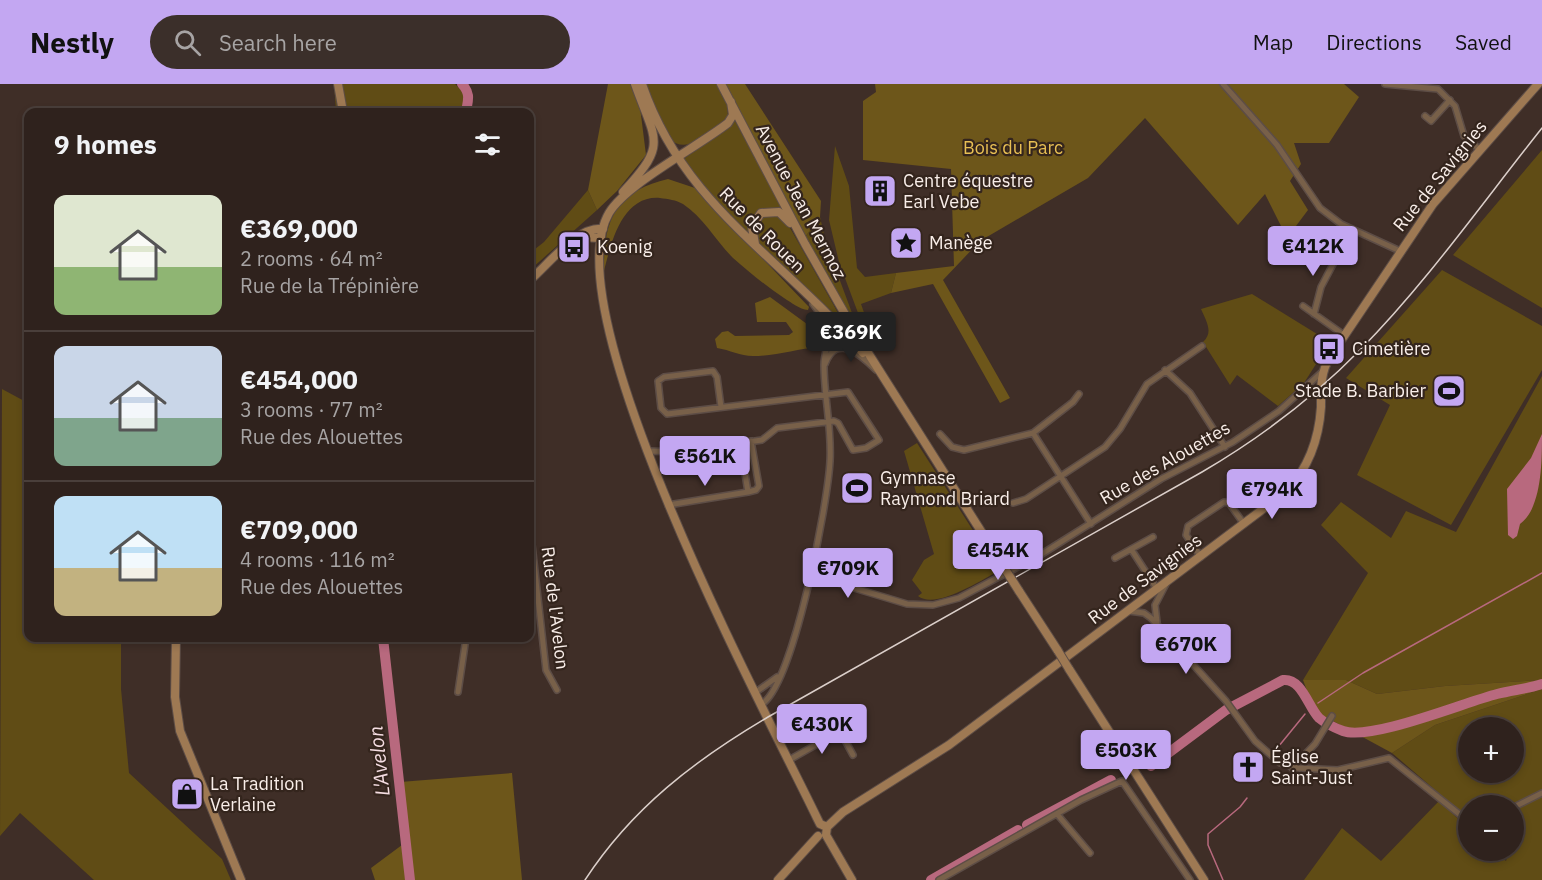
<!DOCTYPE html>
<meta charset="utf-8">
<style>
body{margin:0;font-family:"IBM Plex Sans",sans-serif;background:#3b2f2a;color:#f1f3f6;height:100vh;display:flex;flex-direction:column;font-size:22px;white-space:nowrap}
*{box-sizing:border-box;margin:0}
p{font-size:20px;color:#a7a4a4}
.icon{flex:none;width:33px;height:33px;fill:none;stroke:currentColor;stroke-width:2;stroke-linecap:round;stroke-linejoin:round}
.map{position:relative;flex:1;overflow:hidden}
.sheet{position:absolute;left:24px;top:24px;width:510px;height:534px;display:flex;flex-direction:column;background:#2f221d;border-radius:12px;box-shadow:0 3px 9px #0003,0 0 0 2px #4a3f3b}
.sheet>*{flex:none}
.fabs{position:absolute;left:1458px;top:633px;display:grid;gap:12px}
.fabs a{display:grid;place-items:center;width:66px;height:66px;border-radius:50%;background:#2f221d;box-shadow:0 3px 9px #0003,0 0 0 2px #4a3f3b;font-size:30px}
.price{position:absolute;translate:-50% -51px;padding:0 14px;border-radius:6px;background:#c3a7f2;color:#111;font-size:20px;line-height:39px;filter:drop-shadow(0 2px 3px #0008)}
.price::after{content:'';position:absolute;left:50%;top:36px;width:18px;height:14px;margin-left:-9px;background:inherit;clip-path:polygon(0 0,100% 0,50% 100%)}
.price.selected{background:#222;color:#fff}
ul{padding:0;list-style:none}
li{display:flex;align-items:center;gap:18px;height:150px;padding:0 30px}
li+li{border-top:2px solid #4a3f3b}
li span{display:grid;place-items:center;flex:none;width:168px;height:120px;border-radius:12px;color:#555}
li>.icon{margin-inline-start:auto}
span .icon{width:72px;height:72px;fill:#fffc;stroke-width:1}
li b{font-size:26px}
h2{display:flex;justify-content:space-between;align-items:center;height:72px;padding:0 30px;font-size:26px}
header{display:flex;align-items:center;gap:36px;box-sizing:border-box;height:84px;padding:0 30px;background:#c3a7f2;color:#111}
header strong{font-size:28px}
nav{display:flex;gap:33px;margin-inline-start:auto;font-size:21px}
.search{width:420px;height:54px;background:#3b2f2a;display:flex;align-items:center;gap:15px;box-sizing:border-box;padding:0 21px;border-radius:33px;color:#a7a4a4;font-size:22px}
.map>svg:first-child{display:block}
</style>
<header>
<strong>Nestly</strong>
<div class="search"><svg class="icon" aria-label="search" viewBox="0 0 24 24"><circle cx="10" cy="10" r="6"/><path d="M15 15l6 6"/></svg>Search here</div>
<nav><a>Map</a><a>Directions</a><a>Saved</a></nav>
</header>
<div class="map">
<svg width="1542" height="796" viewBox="0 0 1542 796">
<rect width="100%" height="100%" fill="#3f2e27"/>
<path fill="#604c15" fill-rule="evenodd" d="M334,0H455L466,11L465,28H336Z
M644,0H716L727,21L728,32C714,47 688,72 669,55Z
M735,37L783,126C763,120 751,130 749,150L702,102L682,76Z
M835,62L849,102L857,184L865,193L896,189L891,209L861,220L872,251L864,245L839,178L829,136Z
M1542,66V224L1453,171Z
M588,106L597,126L530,186V169L544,158Z
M776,130L789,142L846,243L758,159L755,142L763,132Z
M820,133L826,159L855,237L850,234L805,153Z
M1442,186L1542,242V286L1451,441L1357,391L1390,321L1346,294Z
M1252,210L1330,258L1304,299L1278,322L1237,291L1230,301L1203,258C1214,248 1206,237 1201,225Z
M1542,292V596L1445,602L1377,610L1346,596H1303L1368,489L1321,441L1341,418L1391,454L1406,427L1456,448Z
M2,305L28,319V554H121V605L129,689L222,775L231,796H94L20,729L0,752Z
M917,359L999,487C981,496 936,526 918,512L922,509L912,496L924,476L934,470L904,367Z
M1542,605V796H1304L1342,744L1381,777L1439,717L1468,744V766L1493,767L1506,777L1508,769L1506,767L1514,766V722H1468V734L1392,669L1435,641ZM1468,644H1514V688H1468Z"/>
<path fill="#6d561a" d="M608,0H630L640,23L646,71L617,107L597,126L588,106Z
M725,0H745L821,117L820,133L805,153Z
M875,0H1344L1359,13L1329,59H1294L1301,80L1290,97L1308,126L1287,154L1265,110L1238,141L1145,34L1088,94L980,157L943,196L1010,314L1000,319L933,200L891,209L896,189L954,182L951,85L863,76V17L876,8Z
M668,95L695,104L809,223L808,226C799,225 792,219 784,214C766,202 749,188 733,174C716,157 703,133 683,120C676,116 668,115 660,114C622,111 611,159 604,187C603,136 616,107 668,95Z
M770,213L822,251L819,263C797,265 775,272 753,272C740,272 730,266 717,264L715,255L722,248L728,247L735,252L789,251L793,248L786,238H757L755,219Z
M1303,596H1346L1377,610L1445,602L1542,596V605L1435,641L1392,669L1322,631L1312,620Z
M512,689L522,796H375L371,784L406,758L400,698Z"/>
<path fill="#b8697e" d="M1542,350C1542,378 1542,424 1520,440L1517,452L1513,455L1508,451L1507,405L1531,374Z"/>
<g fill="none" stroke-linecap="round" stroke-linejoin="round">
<path stroke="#b8697e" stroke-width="1.5" d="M1318,619L1363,589L1542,489
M1274,668L1305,630
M1223,796L1208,761V750L1240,723L1247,714"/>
<path stroke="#b8697e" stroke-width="10" d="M462,0C471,10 468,16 466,28
M383,554L410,796
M1151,682L1226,626L1283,596C1302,594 1308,623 1319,634C1325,639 1335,644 1343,647C1371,657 1465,618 1497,610C1512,606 1527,605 1542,600
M1027,741L1111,696
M931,796L1018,746"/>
<defs>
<path id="street" d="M1223,0L1277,61L1320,124L1341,140L1400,167
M1385,0L1438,5L1455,22L1464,52L1479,65
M1425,32L1431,37L1450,16
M1303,222L1344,251
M1314,230L1321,203L1340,167
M829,253L844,264
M825,280C837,248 862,272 876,286
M1165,286L1190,309L1225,363
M1033,349L1091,440
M940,350L952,363L964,366L1033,349L1073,318L1079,310
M740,359L748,408L756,406L759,402L751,357
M647,367L680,368L762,356L777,344L834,337L838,339L853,366L866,364L879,356L848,308L667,330L661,324L658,297L664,293L713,287L717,293L721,323
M1013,419L1026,415L1105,363L1120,345L1147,300L1202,262
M668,421L748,408
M530,443L546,586L557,606
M1131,465L1157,505
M1201,473L1186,451L1188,442L1224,418L1229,419L1244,440
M1115,474L1153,453
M811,491L907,520L933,521L959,514L1037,473L1161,395L1233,358L1279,327L1322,288
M1129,527L1144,529L1151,534L1226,617L1255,657L1280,679L1297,684L1338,686L1389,674L1468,737
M1157,538L1155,521L1166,500
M458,608L466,554
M756,608L777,593
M762,620C794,599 828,418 830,377C832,345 824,313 824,281C824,269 829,257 831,245L813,220
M789,676L840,647L853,671
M1292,684L1315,660L1332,632
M1514,723L1542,709
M1057,730L1090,769
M939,796L1081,716L1122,697L1190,796"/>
<path id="secondary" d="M338,0L343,28
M642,0C684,124 785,175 863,269
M721,0L805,160L858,253L998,474
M731,18L733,31L728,39C699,62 626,100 609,129C551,228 767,630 817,734L820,740L827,743
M623,108C669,59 655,57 635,0
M579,153L601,154
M755,160L752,143L761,129L779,128L790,139
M530,196C549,180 577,142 603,145
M1019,507L1058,567
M176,554L175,613L180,647L241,796
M1069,585L1204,796
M827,743L843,728L949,661L1287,407C1309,383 1319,355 1321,323C1321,305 1320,289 1330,273L1433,120L1538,0
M827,743L826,751L852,796
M778,796L818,752"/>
</defs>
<use href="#street" stroke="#5d4d46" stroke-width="8"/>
<use href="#secondary" stroke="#5d4d46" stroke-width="10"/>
<use href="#street" stroke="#786049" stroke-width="5"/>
<use href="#secondary" stroke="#9e7953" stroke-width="8"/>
<path stroke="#dbcfca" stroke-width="1.5" d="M585,796C632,724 695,676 768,633L1202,388C1260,354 1313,314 1360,266C1427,198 1483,118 1542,44"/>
<defs>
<path id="secondary-bridge" d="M998,474L1019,507
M1058,567L1069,585"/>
</defs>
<use href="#secondary-bridge" stroke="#5d4d46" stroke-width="10" stroke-linecap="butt"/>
<use href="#secondary-bridge" stroke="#9e7953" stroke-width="8"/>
</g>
<defs>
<symbol id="building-square" viewBox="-11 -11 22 22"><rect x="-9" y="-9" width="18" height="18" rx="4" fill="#c3a7f2" stroke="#34251d"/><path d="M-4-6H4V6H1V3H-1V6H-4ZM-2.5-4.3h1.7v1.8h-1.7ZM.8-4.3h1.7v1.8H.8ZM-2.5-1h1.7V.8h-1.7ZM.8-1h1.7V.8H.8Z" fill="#111"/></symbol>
<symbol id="sight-square" viewBox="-11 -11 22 22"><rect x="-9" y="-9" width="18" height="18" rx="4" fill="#c3a7f2" stroke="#34251d"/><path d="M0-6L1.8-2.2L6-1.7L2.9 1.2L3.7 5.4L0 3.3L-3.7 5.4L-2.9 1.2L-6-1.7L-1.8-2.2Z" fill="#111"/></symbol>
<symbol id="bus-square" viewBox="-11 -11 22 22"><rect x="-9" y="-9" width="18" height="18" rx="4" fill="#c3a7f2" stroke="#34251d"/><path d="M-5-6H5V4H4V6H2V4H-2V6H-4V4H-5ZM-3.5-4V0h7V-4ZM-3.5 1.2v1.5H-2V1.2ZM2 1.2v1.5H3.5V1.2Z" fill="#111"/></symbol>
<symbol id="stadium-square" viewBox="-11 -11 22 22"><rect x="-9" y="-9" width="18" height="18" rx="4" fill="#c3a7f2" stroke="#34251d"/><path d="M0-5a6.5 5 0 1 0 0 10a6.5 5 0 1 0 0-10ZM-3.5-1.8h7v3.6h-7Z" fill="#111"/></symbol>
<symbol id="church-square" viewBox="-11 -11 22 22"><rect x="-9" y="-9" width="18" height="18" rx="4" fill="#c3a7f2" stroke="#34251d"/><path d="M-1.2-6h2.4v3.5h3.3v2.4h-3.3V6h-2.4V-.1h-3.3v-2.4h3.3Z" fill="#111"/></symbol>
<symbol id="shop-square" viewBox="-11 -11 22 22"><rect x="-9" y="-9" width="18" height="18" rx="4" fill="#c3a7f2" stroke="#34251d"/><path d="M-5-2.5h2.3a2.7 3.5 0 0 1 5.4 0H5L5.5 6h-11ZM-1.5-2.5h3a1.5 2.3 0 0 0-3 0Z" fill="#111"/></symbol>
</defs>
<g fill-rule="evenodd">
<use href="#building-square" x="861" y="88" width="38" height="38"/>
<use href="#sight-square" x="887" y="140" width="38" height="38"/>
<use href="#bus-square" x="555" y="144" width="38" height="38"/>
<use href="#bus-square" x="1310" y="246" width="38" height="38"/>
<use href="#stadium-square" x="1430" y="288" width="38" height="38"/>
<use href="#stadium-square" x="838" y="385" width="38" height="38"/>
<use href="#church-square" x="1229" y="664" width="38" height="38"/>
<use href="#shop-square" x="168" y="691" width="38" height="38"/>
</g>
<g text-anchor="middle" stroke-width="4.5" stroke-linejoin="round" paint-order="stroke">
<g font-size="18" fill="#e8bf53" stroke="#34251d">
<text x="1013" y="70">Bois du Parc</text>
</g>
<g font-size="18" fill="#f9eee9" stroke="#34251d">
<text transform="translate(1440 92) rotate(-51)" y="6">Rue de Savignies</text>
<text transform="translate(801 118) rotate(62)" y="6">Avenue Jean Mermoz</text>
<text transform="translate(762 146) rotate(45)" y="6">Rue de Rouen</text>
<text transform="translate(1165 379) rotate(-30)" y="6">Rue des Alouettes</text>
<text transform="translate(1145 495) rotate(-37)" y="6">Rue de Savignies</text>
<text transform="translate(555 524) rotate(83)" y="6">Rue de l'Avelon</text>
</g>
<g font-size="18" fill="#f9eee9" stroke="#34251d" text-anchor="start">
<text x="903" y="103">Centre équestre<tspan x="903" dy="21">Earl Vebe</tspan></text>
<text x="929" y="165">Manège</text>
<text x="597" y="169">Koenig</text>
<text x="1352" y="271">Cimetière</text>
<text x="1426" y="313" text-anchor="end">Stade B. Barbier</text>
<text x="880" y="400">Gymnase<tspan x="880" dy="21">Raymond Briard</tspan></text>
<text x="1271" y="679">Église<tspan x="1271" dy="21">Saint-Just</tspan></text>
<text x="210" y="706">La Tradition<tspan x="210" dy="21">Verlaine</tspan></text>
</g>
<g font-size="20" font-style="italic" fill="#f5dde2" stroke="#34251d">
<text transform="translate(379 677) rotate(-96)" y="7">L'Avelon</text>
</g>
</g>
</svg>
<div class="fabs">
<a>+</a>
<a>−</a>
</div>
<b class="price" style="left:1313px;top:193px">€412K</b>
<b class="price selected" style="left:851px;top:279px">€369K</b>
<b class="price" style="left:705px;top:403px">€561K</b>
<b class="price" style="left:1272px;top:436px">€794K</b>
<b class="price" style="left:998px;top:497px">€454K</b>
<b class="price" style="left:848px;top:515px">€709K</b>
<b class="price" style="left:1186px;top:591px">€670K</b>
<b class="price" style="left:822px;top:671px">€430K</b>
<b class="price" style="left:1126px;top:697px">€503K</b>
<section class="sheet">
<h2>9 homes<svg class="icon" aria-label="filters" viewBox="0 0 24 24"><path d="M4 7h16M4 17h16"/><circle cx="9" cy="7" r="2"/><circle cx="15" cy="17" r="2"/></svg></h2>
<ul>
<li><span style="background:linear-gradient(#dfe7d0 60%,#8fb573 0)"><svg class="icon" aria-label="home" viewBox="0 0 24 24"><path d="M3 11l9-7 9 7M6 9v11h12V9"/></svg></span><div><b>€369,000</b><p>2 rooms · 64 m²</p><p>Rue de la Trépinière</p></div></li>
<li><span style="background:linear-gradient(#c9d6e8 60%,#7fa58c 0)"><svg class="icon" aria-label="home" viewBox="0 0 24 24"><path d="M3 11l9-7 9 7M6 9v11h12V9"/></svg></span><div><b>€454,000</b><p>3 rooms · 77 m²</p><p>Rue des Alouettes</p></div></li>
<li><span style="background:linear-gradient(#bfe0f5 60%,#c2b280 0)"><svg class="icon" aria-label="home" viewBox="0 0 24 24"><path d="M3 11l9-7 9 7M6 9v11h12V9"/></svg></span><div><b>€709,000</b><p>4 rooms · 116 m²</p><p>Rue des Alouettes</p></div></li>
</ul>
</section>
</div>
